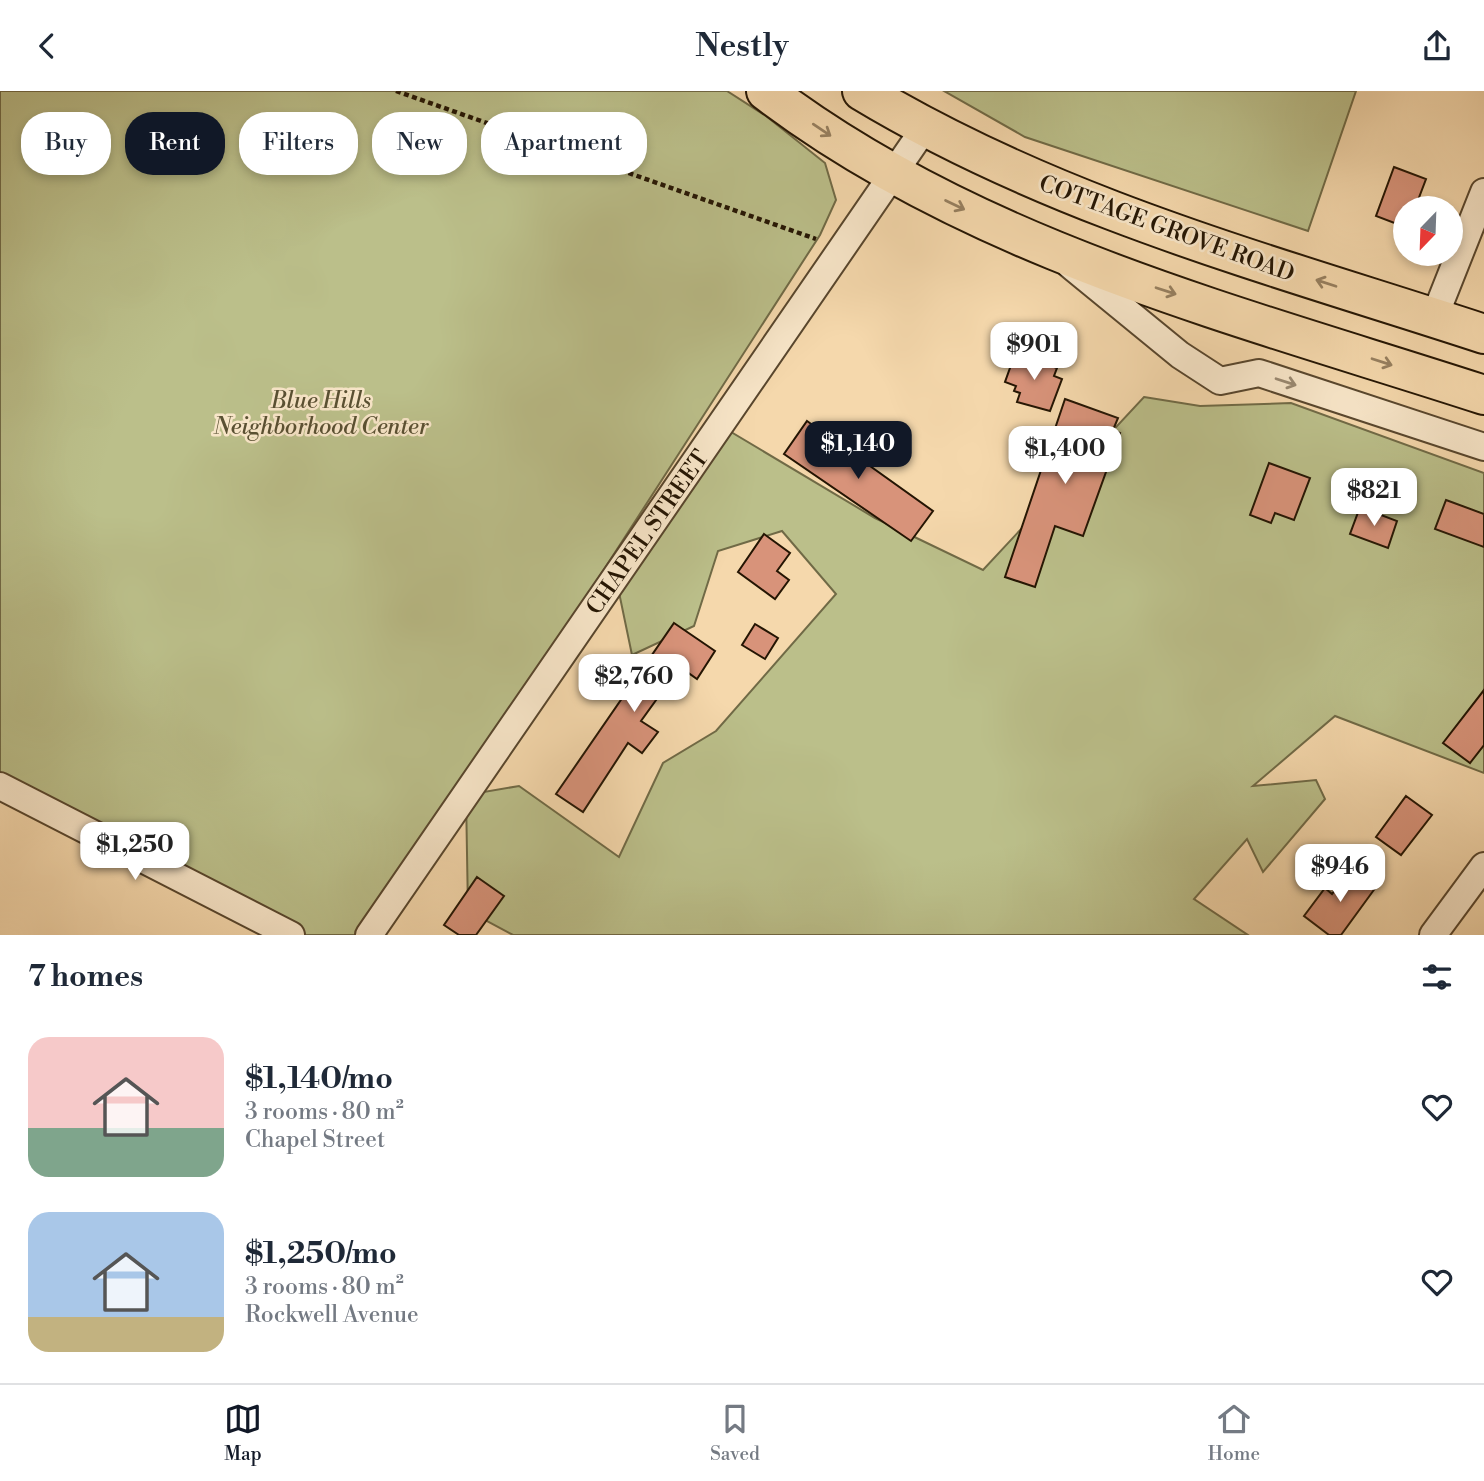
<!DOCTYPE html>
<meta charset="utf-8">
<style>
body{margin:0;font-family:"Libre Bodoni",serif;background:#f2f2f3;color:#1f2937;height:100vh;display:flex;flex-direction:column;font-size:26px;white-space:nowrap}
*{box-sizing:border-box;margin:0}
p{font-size:23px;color:#747a83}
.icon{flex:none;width:38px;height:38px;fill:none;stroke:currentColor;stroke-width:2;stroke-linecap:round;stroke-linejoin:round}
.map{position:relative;height:844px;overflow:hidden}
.drawer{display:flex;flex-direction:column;background:#fff;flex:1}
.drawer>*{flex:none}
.hud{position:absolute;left:21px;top:21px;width:700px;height:63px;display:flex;gap:14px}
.needle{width:46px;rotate:203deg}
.tools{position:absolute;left:1393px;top:105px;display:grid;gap:14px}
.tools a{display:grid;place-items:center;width:70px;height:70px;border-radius:50%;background:#fff;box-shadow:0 4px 10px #0003;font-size:35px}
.price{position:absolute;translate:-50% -60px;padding:0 16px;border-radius:14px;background:#fff;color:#222;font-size:23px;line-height:46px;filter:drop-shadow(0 2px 4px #0008)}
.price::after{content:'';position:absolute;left:50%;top:42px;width:21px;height:16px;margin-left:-10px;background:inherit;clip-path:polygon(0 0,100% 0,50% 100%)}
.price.active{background:#111827;color:#fff}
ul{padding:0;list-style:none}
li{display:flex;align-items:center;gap:21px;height:175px;padding:0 28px}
li span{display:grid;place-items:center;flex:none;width:196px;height:140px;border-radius:21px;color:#555}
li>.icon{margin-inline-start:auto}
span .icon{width:84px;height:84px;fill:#fffc;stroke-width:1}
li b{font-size:30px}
h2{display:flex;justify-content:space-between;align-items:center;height:84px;padding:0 28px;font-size:30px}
.tag{padding:0 24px;border-radius:28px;background:#fff;box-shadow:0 4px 10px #0003;font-size:24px;line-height:63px}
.tag.active{background:#111827;color:#fff}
header{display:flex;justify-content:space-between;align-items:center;height:91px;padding:0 28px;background:#fff;font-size:32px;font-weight:600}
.dock{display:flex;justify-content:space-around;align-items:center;height:98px;border-top:2px solid #e0e1e3;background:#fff;font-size:19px;color:#747a83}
.dock a{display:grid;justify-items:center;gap:4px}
.dock .active{color:#111827}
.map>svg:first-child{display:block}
</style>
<header><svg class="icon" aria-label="back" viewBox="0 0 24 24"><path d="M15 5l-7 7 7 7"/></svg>Nestly<svg class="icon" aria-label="share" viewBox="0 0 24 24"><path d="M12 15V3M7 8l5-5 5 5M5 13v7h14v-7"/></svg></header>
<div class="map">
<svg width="1484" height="844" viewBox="0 0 1484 844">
<rect width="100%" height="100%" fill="#f5d8ac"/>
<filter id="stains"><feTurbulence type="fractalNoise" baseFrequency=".00286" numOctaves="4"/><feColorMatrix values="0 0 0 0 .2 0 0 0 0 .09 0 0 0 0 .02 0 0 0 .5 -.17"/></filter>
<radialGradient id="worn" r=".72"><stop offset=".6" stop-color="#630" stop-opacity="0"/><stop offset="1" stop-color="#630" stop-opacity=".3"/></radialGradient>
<path fill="#bbbf8a" stroke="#706a46" stroke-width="2" d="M0,0H727L766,25L825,72L836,109L820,144L368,844H291L0,695Z
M944,0H1356L1308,140L1025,46Z
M1144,306L1200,315L1291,312L1484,382V682L1335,625L1253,695L1316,689L1325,708L1263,781L1247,748L1194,808L1248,844H513L468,820L466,704L519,695L619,766L663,672L716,640L836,503L782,440L718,460L694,535L632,564L616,487L721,335L875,427L983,479Z"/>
<path fill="#d8937a" stroke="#241503" stroke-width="2" d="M1394,76L1426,88L1415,117H1405V136L1376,125Z
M1015,263L1057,277L1054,285L1062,288L1050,320L1017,311L1020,302L1014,300L1016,295L1005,291Z
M1065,308L1118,327L1113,339L1120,342L1083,445L1055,435L1035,496L1005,486Z
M807,330L933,420L911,450L784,363Z
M1269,372L1310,387L1294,429L1275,422L1271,432L1250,424Z
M1446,409L1484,423V456L1435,438Z
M1360,416L1397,430L1388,457L1350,443Z
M764,443L790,462L777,480L789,489L775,508L738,481Z
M674,532L715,560L697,588L680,576L641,630L658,641L642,662L628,652L583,721L556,703Z
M755,533L778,547L765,568L742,554Z
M1484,599V654L1470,672L1443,652Z
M1406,705L1432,724L1401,764L1376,746Z
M1352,777L1376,796L1341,844H1329L1304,825L1325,797L1332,803Z
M477,786L504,805L476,844H459L444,834Z"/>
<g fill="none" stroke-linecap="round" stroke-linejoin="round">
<defs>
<path id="street" d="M1070,174L1180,264L1220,290L1259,282L1484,356
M1434,227L1484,101
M0,695L291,844
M369,844L924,38
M1433,844L1484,775"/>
<path id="primary" d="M766,0C975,159 1238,224 1484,304
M862,0C1056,117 1270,173 1484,243"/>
</defs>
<use href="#street" stroke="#58462d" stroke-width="30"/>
<use href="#primary" stroke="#241503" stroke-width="42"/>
<path stroke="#241503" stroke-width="4.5" stroke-dasharray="5 3.5" stroke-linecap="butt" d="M396,0L816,148"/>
<use href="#street" stroke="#f8e6c9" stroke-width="26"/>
<use href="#primary" stroke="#f5d8ac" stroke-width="38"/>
</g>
<defs><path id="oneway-shaft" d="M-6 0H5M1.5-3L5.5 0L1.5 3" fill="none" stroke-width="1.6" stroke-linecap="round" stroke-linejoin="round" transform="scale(1.75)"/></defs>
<g stroke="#978060">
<use href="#oneway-shaft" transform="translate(822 39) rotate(34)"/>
<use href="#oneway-shaft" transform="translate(955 114) rotate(26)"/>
<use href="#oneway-shaft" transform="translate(1326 192) rotate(-162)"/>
<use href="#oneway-shaft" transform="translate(1166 200) rotate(18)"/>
<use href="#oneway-shaft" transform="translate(1382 271) rotate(18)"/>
</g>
<use stroke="#998870" href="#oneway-shaft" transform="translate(1286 291) rotate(18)"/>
<g text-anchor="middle" stroke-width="5" stroke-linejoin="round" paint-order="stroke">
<g font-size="23" fill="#241503" stroke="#f8e6c9">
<text transform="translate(1167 137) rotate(20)" y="8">COTTAGE GROVE ROAD</text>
<text transform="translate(647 441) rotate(-55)" y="8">CHAPEL STREET</text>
</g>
<g font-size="23" font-style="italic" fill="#595032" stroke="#f8e6c9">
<text x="321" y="317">Blue Hills<tspan x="321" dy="26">Neighborhood Center</tspan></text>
</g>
</g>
<rect width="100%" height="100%" filter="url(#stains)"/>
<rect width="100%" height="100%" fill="url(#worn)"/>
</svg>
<div class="tools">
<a><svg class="needle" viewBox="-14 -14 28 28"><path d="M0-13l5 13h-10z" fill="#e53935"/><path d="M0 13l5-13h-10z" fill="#747a83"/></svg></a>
</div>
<b class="price" style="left:1034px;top:291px">$901</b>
<b class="price active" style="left:858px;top:390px">$1,140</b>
<b class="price" style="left:1065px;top:395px">$1,400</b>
<b class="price" style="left:1374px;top:437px">$821</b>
<b class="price" style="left:634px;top:623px">$2,760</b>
<b class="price" style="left:135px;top:791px">$1,250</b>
<b class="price" style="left:1340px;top:813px">$946</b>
<div class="hud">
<a class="tag">Buy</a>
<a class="tag active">Rent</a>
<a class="tag">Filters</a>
<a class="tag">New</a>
<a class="tag">Apartment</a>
</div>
</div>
<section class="drawer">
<h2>7 homes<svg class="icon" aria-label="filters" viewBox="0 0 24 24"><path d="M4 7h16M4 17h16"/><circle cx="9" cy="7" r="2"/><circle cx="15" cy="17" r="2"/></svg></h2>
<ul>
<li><span style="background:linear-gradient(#f6c9c9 65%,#7fa58c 0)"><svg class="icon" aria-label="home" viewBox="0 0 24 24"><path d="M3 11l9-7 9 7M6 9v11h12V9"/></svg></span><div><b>$1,140/mo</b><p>3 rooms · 80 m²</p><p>Chapel Street</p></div><svg class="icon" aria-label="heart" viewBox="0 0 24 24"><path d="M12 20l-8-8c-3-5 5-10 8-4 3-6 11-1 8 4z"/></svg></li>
<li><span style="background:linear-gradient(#a9c7e8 75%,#c2b280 0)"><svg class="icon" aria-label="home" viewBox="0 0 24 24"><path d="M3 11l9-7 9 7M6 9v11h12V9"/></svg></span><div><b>$1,250/mo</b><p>3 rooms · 80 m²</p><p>Rockwell Avenue</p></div><svg class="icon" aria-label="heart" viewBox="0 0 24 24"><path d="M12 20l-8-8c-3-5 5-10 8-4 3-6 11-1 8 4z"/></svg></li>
</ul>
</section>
<nav class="dock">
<a class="active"><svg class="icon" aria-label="map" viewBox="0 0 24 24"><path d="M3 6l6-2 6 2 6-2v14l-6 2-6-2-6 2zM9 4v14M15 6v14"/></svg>Map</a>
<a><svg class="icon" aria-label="saved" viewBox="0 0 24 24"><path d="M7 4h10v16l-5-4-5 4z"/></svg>Saved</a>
<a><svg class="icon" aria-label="home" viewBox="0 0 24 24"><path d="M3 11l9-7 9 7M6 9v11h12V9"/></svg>Home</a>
</nav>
